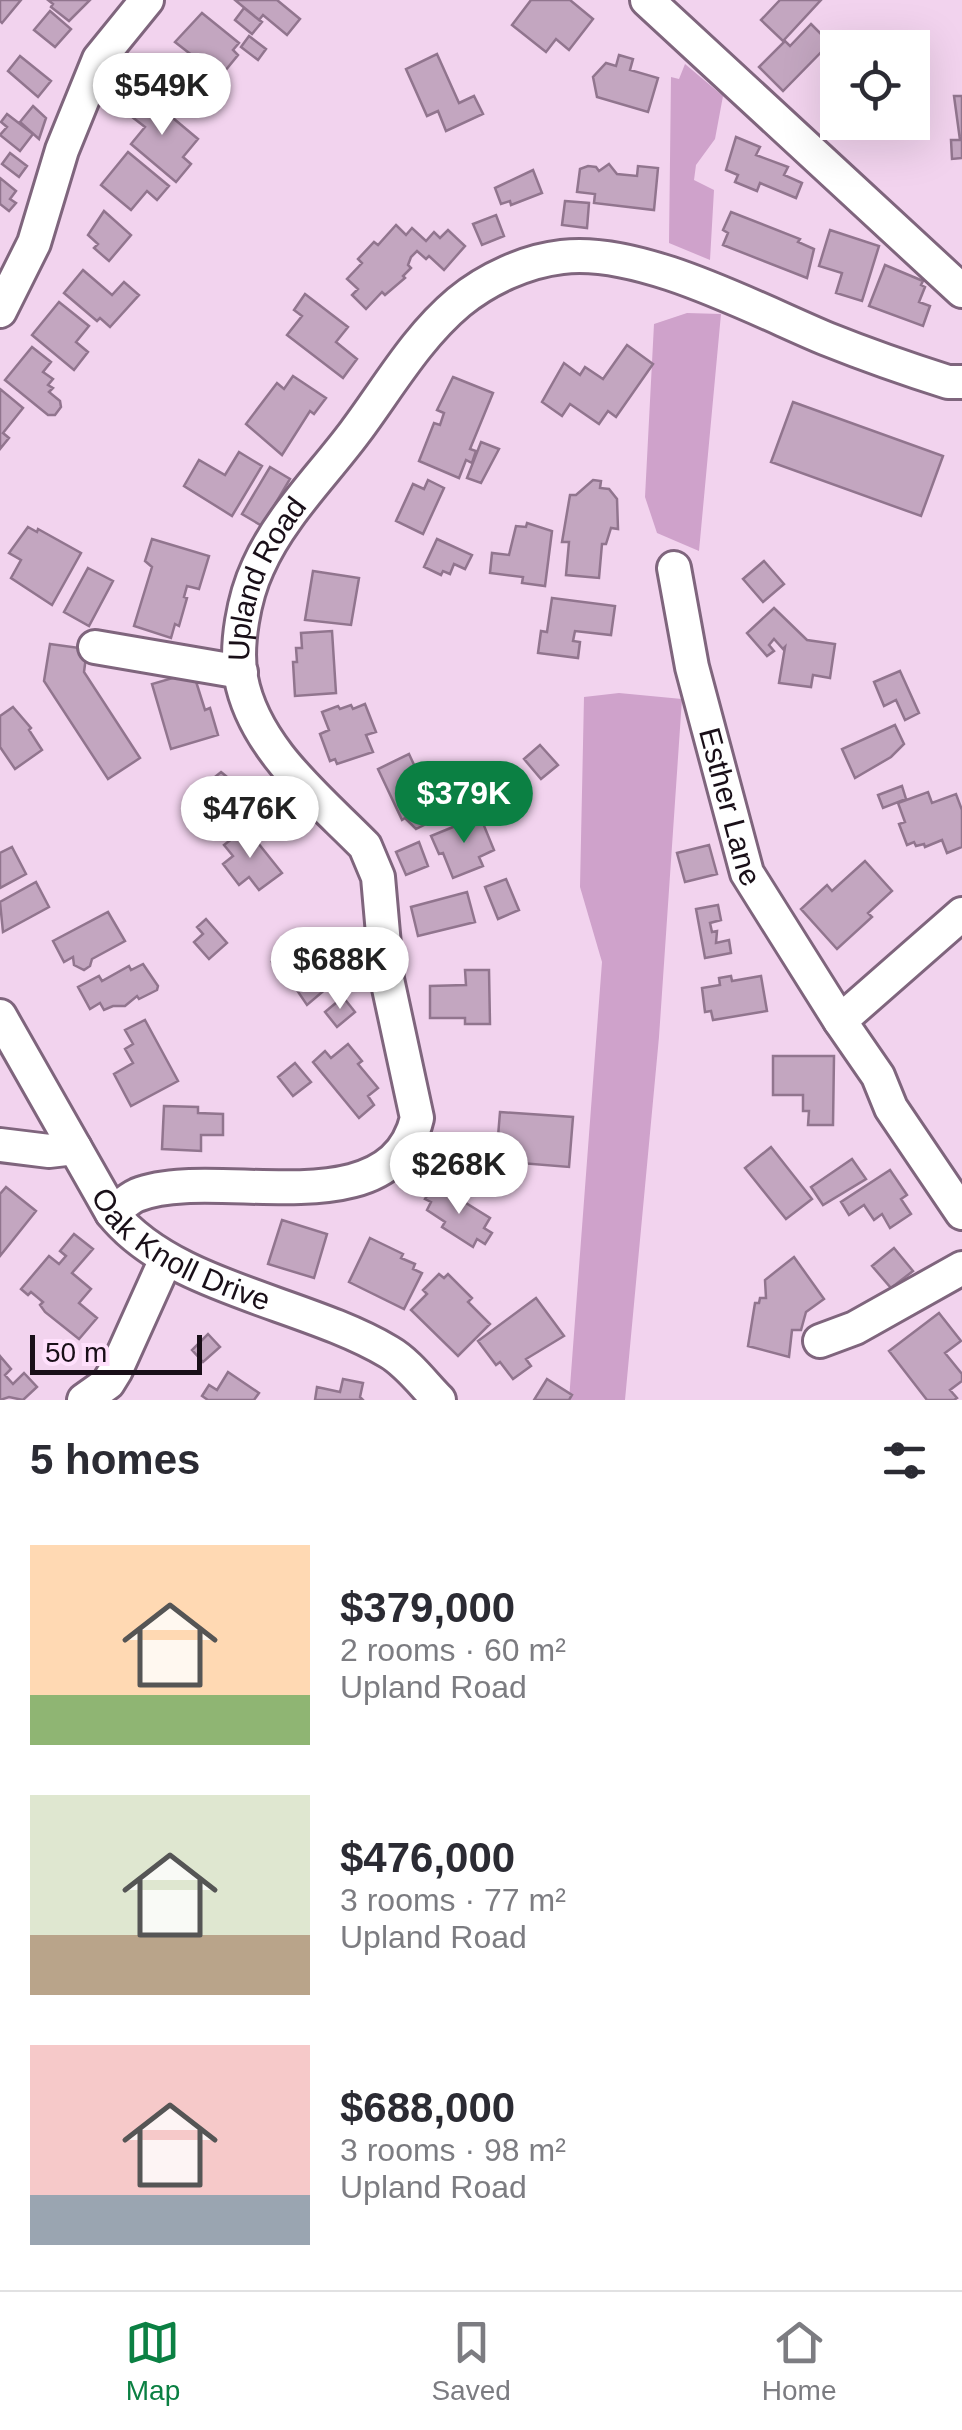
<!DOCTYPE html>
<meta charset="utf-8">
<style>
body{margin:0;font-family:Helvetica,sans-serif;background:#f7f7f7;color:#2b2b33;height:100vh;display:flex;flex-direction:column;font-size:38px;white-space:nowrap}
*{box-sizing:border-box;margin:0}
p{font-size:32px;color:#7c7c81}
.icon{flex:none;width:55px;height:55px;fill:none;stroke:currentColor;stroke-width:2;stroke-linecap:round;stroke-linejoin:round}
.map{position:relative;height:1400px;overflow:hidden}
.panel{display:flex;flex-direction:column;background:#fff;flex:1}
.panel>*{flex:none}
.controls{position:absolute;left:820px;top:30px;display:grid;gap:20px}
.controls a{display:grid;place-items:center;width:110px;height:110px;border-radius:0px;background:#fff;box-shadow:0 10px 40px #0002;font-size:50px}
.scale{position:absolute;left:30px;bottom:25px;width:172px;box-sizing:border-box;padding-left:10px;border:5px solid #190f18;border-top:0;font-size:28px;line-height:35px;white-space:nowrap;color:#190f18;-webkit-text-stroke:8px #ffe0fc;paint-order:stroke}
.price{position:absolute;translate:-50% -85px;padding:0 22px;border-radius:35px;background:#fff;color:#222;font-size:32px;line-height:65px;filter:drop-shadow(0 2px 5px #0008)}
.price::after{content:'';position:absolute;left:50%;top:60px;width:30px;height:22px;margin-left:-15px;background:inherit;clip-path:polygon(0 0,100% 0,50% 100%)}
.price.on{background:#0b8043;color:#fff}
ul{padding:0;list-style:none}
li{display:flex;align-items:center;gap:30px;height:250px;padding:0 30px}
li span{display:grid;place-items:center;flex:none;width:280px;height:200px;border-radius:0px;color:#555}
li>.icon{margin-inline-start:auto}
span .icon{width:120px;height:120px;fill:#fffc;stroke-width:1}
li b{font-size:42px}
h2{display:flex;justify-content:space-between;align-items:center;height:120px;padding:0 30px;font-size:42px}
.tab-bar{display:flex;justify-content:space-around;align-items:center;height:140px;border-top:2px solid #e1e1e2;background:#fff;font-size:28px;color:#7c7c81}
.tab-bar a{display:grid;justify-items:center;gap:5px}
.tab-bar .on{color:#0b8043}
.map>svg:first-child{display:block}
</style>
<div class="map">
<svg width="962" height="1400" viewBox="0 0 962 1400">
<rect width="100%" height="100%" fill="#f2d3ee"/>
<path fill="#cfa2cb" d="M685,64L723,96L715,139L696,165L694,180L714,190L710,260L669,243L671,77L679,79Z
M687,313L721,314L699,551L657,533L645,497L654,324Z
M619,693L682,699L659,1037L625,1400H569L602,962L580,887L584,697Z"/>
<path fill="#c3a6c0" stroke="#91758e" stroke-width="2.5" d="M0,0H21L2,23L0,21Z
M48,0H90L69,21L51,7L53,4Z
M235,0H277L300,19L287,35L263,15L259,20Z
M531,0H570L593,19L569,50L556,39L546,52L512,25Z
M780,0H821L783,41L761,20Z
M244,8L262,22L252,34L235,20Z
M50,11L71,29L55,47L34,30Z
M202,13L239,43L233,50L238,55L220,77L175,42Z
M811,24L830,43L783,91L759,67L785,41L790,46Z
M249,36L266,49L258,60L241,47Z
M437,54L459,103L474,96L483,114L446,131L438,111L427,116L406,69Z
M619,55L633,59L630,70L658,78L648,112L597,97L593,77L606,63L616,66Z
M20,56L51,81L38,97L8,71Z
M191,63L207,77L177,111L147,85L157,73L167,77L177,65L184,71Z
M143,93L198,139L183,157L191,164L176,182L131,144L145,127L127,113Z
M954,96H962V158L952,159L951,140H960Z
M33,106L46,118L39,139L20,122Z
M7,114L33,134L20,151L0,135L7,127L1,122Z
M736,137L760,147L756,155L788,167L784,175L802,183L796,198L760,183L757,191L735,182L738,175L726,170Z
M128,152L169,186L157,200L147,191L131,210L101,185Z
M10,153L27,166L19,177L2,164Z
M609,164L617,174L637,176L638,166L658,168L654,210L594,203L595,194L577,192L580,169L588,166L596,167L599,171Z
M533,170L542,193L511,205L510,201L501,204L495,188Z
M0,178L16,191L10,199L16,203L9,211L0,204Z
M565,201L589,203L587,228L562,225Z
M104,211L131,235L109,261L94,248L98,244L88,235Z
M731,212L800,239L798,242L814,249L807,278L723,245L728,233L723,230Z
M496,215L504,236L482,245L473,224Z
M396,225L406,235L412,228L426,241L434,232L440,238L448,230L465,246L444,270L429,256L426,259L417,251L411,257L408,265L411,268L403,276L405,278L385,295L382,292L366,309L352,295L358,289L347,279L362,263L358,259L374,242L378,245Z
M830,230L879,246L862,301L836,293L842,273L819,266Z
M885,265L923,281L921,285L925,287L919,302L930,306L923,326L869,306Z
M83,270L112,295L124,282L139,295L110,327L100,318L97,321L64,293Z
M305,294L348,327L336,342L357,359L343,378L287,335L302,316L294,310Z
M59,302L89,326L76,342L88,352L74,370L32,335Z
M627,345L653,364L616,417L608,411L599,424L570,404L562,416L542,402L564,363L580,375L585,367L603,379Z
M32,347L51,362L43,372L53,379L48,385L53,388L49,392L60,401L61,407L55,415H48L5,380Z
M293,376L326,398L314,414L310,411L282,455L246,424L277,383L284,389Z
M453,377L493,393L470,449L476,451L472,463L466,460L459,478L419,461L434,423L440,425L444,413L437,410Z
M0,389L23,408L3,433L9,438L0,449Z
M793,402L943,456L921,516L771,462Z
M481,442L499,449L481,483L467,478Z
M239,452L262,466L232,516L184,486L199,460L225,475Z
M270,467L290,479L262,526L242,514Z
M428,480L444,488L423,534L396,521L413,484L424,489Z
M593,480L601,481L600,488L609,489L617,499L618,529L611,528L606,544H602L599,578L566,575L569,542H562L570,495H576Z
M527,523L552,531L545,586L522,583L523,577L490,573L492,553L509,555L516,526L526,527Z
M28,527L37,532L38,529L81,553L52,605L11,578L21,560L9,553Z
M152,539L209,556L199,589L187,586L184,597L187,598L179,626L175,624L171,638L134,626L152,567L145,561Z
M437,539L472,555L465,569L454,564L450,574L443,571L441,575L424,567Z
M764,561L784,584L763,602L743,579Z
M88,568L113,581L89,626L64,612Z
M313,571L359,578L351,625L305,620Z
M552,598L615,606L611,635L575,631L573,641L580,642L578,658L538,653L541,631L547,632Z
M774,608L807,640L835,644L830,678L813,675L811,687L779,683L785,647L783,649L774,639L769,645L774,651L767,656L747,633Z
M332,631L336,693L295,696L293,662H297L296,648H302L301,633Z
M50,644L87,649L84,672L140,758L108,779L44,681Z
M900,671L919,713L905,720L896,700L884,706L874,682Z
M193,672L205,710L210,708L218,735L171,749L152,684Z
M365,704L376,732L366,735L373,752L337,764L335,759L330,761L320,734L329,730L322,712L338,706L340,709L351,705L353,709Z
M13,707L31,728L29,730L42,750L15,769L0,747V716Z
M895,725L904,744L891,757L855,778L842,749Z
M540,745L558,765L541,779L524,759Z
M409,754L422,782L439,775L456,809L416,829L405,818L402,820L378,769Z
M221,772L237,785L234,788L241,797L214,818L195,793Z
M902,786L906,799L883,808L878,795Z
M928,792L932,803L956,794L962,810V847L947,853L942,840L925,847L924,844L916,846L914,842L907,845L899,824L905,822L898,803Z
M480,816L494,850L479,857L483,866L453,878L443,853L439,854L431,836Z
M246,828L282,873L259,890L249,877L239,885L223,864L233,856L224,845Z
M419,842L428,866L406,875L396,852Z
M709,845L717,874L685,882L677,853Z
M12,847L26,874L0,888V853Z
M865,861L892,891L868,913L872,917L837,949L801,909L827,885L832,891Z
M506,879L519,910L498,919L485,887Z
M36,882L49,907L3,932L0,902Z
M467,892L475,922L418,936L411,907Z
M718,905L721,920L710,923L712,932L717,931L716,943L729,940L731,953L705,958L696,909Z
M108,912L125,941L92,959L90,966L84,970L74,965L73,957L64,962L53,941Z
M206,919L227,943L209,959L194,942L203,934L197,927Z
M310,930L328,950L323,954L341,976L307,1005L284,971L281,973L272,962Z
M143,964L158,986L157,990L139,999L137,996L125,1006H113L104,1010L100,1003L90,1009L78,987L99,976L102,981L129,966L131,970Z
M465,970H489L490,1024H465V1018H430V986L466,985Z
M731,976L732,981L761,976L767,1011L713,1020L711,1011L705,1012L702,988L720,985L719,978Z
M343,997L355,1012L337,1027L325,1012Z
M145,1020L178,1081L131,1106L114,1074L133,1063L125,1049L133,1044L125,1030Z
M348,1044L362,1061L358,1064L378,1088L368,1096L374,1105L359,1118L313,1062L325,1051L331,1058Z
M773,1056H834L833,1125H808L809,1111H803V1095H773Z
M295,1063L311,1082L293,1096L278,1077Z
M164,1106L198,1107V1113L223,1114V1135H201V1151L162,1149Z
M500,1112L573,1117L569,1167L496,1161Z
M771,1147L812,1199L786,1219L745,1168Z
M852,1159L866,1179L823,1205L811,1187Z
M890,1170L907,1195L901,1199L911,1214L890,1228L882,1214L874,1220L864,1205L849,1215L841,1202Z
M6,1187L36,1211L0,1256V1194Z
M433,1187L438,1190L440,1187L490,1218L484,1228L492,1233L485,1244L477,1239L473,1247L442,1227L445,1222L427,1210L431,1202L425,1199Z
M282,1220L327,1234L314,1278L268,1264Z
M74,1234L93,1249L72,1273L91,1289L79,1303L97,1318L79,1339L45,1312L40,1305L43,1302L31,1292L28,1295L21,1289L49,1256L59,1264L66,1256L60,1251Z
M370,1238L403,1254L401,1258L415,1264L413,1269L422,1273L404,1309L349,1282Z
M894,1248L913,1271L891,1288L872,1266Z
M794,1257L824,1299L806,1312L801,1330H792L789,1357L748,1346L755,1303H759L760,1298H766L765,1280Z
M439,1274L444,1278L448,1274L472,1298L468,1302L490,1324L458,1356L411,1310L427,1294L423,1290Z
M536,1298L564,1336L526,1359L531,1366L513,1379L500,1362L496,1365L478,1341Z
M939,1313L961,1341L945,1353L962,1374V1381L950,1390L957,1398L954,1400H927L889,1351Z
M208,1334L220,1347L203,1362L192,1350Z
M0,1356L11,1369L5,1375L13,1384L24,1373L37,1387L23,1400L9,1397L0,1400Z
M228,1372L259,1393L254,1400H208L202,1396L209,1385L217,1390Z
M343,1379L363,1383L360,1397L363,1400H315L317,1387L340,1392Z
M547,1379L572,1395L569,1400H534Z"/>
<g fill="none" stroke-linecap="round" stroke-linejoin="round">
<defs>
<g id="minor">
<path d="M647,0L962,291"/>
<path d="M0,311L34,243L62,150L99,59L147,0"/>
<path id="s1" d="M674,568L692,667L747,873L840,1021"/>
<path d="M95,647L241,672"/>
<path d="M962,914L840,1021L878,1076L891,1108L962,1213"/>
<path id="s2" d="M0,1016L112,1213C172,1288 305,1302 389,1352C408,1363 424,1385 439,1400"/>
<path d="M0,1145L49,1151L75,1148"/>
<path id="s3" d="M112,1213C120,1207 128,1199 137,1195C214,1164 390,1231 417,1118L387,979L378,877L365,846C318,798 254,748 241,678C235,645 244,597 258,567C280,517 323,475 355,432C388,388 416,338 459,302C487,279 526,261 562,257C640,247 755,309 827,339C867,355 907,369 948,382H962"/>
<path d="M820,1341L855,1328L962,1268"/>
<path d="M84,1400L108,1383L116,1370L166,1259"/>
</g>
</defs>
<use href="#minor" stroke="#7f657d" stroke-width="38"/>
<use href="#minor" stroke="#fff" stroke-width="32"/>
</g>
<g text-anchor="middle" stroke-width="8" stroke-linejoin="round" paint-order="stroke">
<g font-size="30" fill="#190f18" stroke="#ffe0fc">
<text dy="10" stroke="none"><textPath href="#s3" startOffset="938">Upland Road</textPath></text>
<text dy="10" stroke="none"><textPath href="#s1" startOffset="245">Esther Lane</textPath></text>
<text dy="10" stroke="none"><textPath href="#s2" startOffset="305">Oak Knoll Drive</textPath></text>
</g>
</g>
</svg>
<div class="controls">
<a><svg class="icon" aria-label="locate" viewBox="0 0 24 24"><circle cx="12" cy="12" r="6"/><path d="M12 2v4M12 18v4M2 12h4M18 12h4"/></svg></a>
</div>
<div class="scale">50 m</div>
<b class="price" style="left:162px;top:138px">$549K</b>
<b class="price on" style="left:464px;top:846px">$379K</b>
<b class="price" style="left:250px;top:861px">$476K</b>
<b class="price" style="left:340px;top:1012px">$688K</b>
<b class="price" style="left:459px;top:1217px">$268K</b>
</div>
<section class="panel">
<h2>5 homes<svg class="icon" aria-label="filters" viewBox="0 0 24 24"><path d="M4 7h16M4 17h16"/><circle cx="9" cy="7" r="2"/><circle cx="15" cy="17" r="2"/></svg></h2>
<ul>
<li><span style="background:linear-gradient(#ffd9b3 75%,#8fb573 0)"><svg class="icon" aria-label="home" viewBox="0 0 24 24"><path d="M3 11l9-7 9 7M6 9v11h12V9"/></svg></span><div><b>$379,000</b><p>2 rooms · 60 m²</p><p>Upland Road</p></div></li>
<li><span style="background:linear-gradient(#dfe7d0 70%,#b9a48a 0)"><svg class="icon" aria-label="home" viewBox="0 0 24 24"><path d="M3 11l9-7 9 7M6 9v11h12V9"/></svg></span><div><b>$476,000</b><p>3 rooms · 77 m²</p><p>Upland Road</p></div></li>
<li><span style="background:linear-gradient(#f6c9c9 75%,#9aa5b1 0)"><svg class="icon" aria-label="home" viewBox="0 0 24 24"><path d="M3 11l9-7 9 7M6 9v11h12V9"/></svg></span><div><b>$688,000</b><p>3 rooms · 98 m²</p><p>Upland Road</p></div></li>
</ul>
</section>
<nav class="tab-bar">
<a class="on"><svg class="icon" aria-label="map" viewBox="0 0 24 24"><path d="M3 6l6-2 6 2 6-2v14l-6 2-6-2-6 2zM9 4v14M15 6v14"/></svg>Map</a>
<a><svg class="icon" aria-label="saved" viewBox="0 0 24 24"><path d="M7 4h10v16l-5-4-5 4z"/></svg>Saved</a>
<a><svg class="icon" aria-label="home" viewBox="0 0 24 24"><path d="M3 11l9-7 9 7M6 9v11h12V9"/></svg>Home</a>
</nav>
